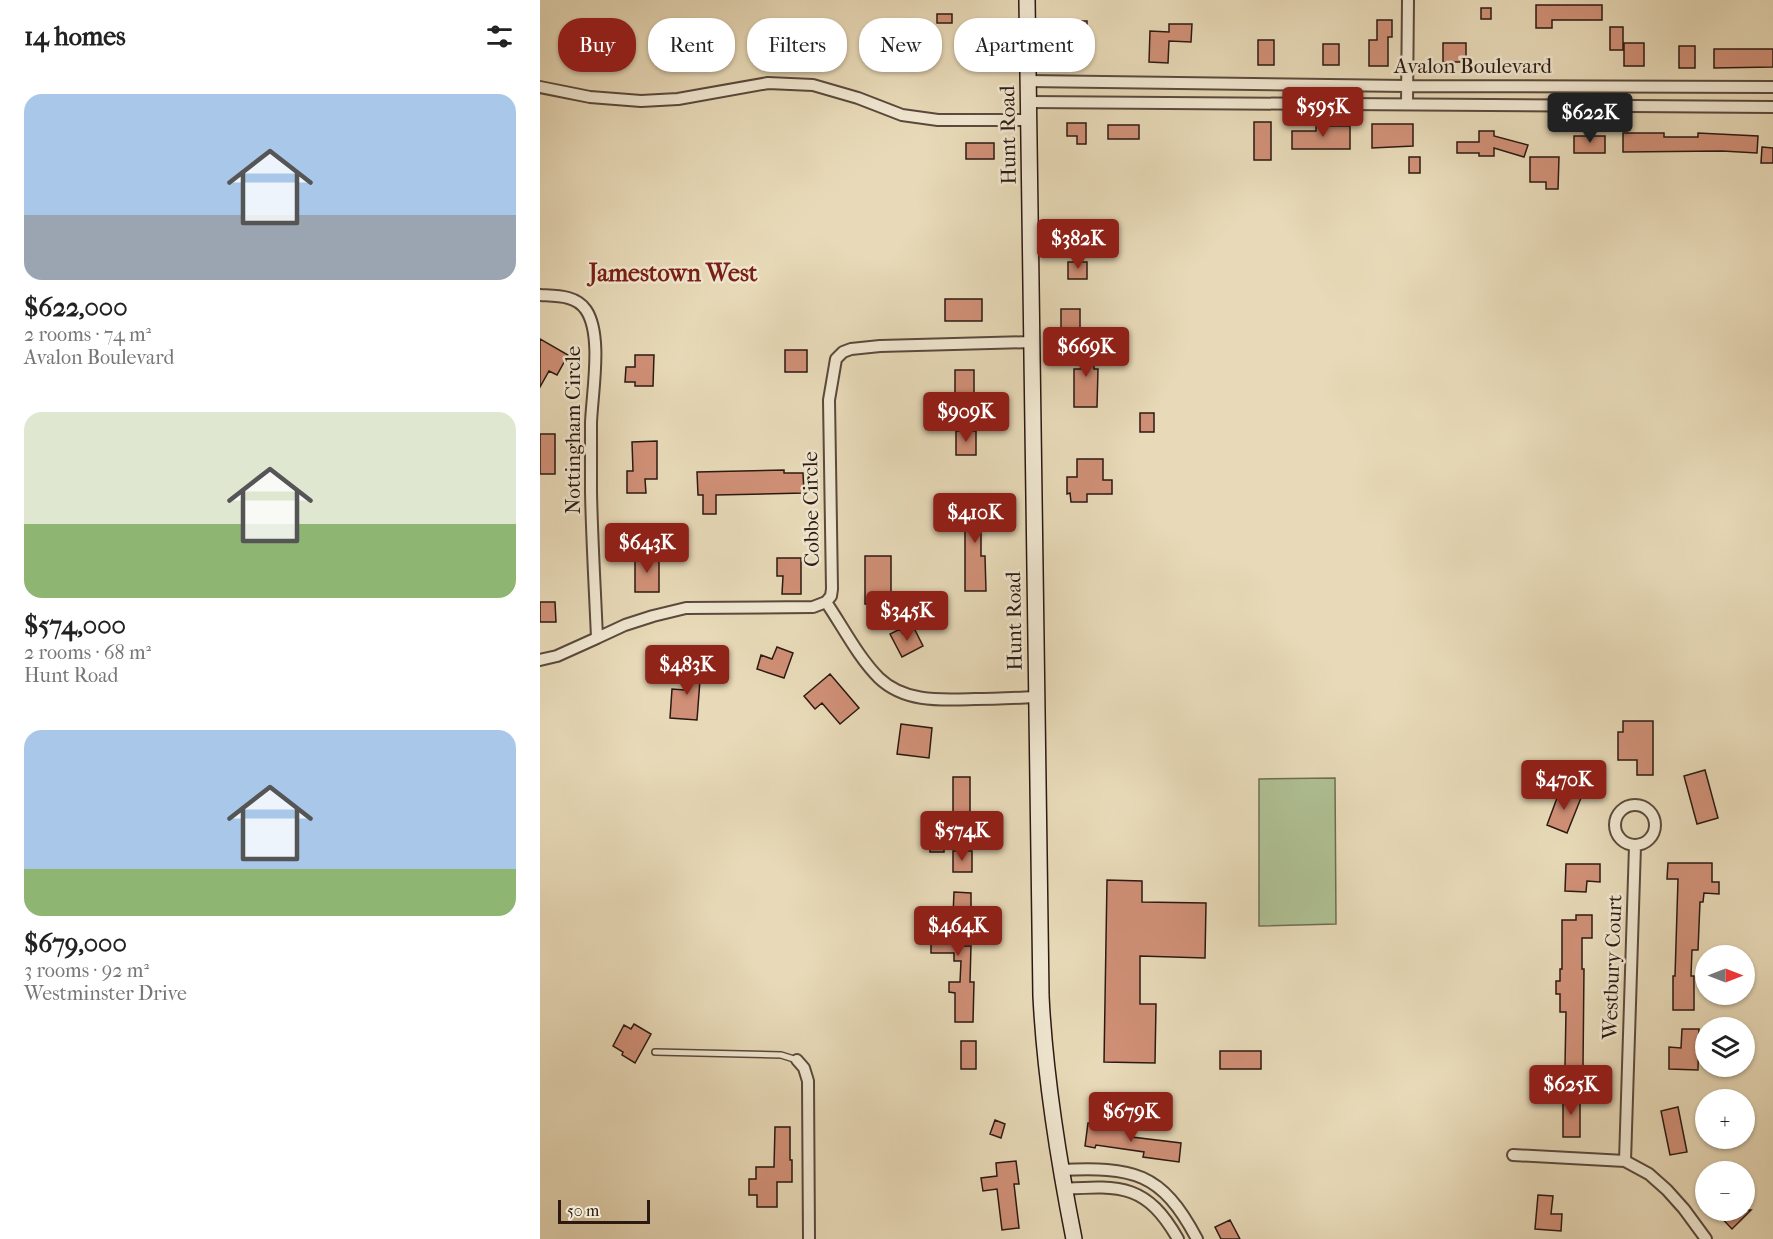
<!DOCTYPE html>
<meta charset="utf-8">
<style>
body{margin:0;font-family:"IM FELL French Canon",serif;background:#f2f2f2;color:#222;height:100vh;display:flex;flex-direction:column;font-size:22px;white-space:nowrap}
*{box-sizing:border-box;margin:0}
p{font-size:20px;color:#767676}
.icon{flex:none;width:33px;height:33px;fill:none;stroke:currentColor;stroke-width:2;stroke-linecap:round;stroke-linejoin:round}
.map{position:relative;flex:1;overflow:hidden}
.panel{display:flex;flex-direction:column;background:#fff;width:540px}
.panel>*{flex:none}
.top-card{position:absolute;left:18px;top:18px;width:570px;height:54px;display:flex;gap:12px}
.needle{width:39px;rotate:90deg}
.controls{position:absolute;left:1155px;top:945px;display:grid;gap:12px}
.controls a{display:grid;place-items:center;width:60px;height:60px;border-radius:50%;background:#fff;box-shadow:0 2px 4px #0004;font-size:30px}
.scale{position:absolute;left:18px;bottom:15px;width:92px;box-sizing:border-box;padding-left:6px;border:3px solid #2b1912;border-top:0;font-size:16px;line-height:21px;white-space:nowrap;color:#2b1912;-webkit-text-stroke:4px #f0e7d1;paint-order:stroke}
.price{position:absolute;translate:-50% -51px;padding:0 14px;border-radius:6px;background:#8f2418;color:#fff;font-size:20px;line-height:39px;filter:drop-shadow(0 2px 3px #0008)}
.price::after{content:'';position:absolute;left:50%;top:36px;width:18px;height:14px;margin-left:-9px;background:inherit;clip-path:polygon(0 0,100% 0,50% 100%)}
.price.active{background:#222;color:#fff}
ul{padding:0;list-style:none}
li{display:grid;align-content:center;gap:12px;height:318px;padding:0 24px}
li span{display:grid;place-items:center;height:186px;border-radius:18px;color:#555}
li>.icon{margin-inline-start:auto}
span .icon{width:108px;height:108px;fill:#fffc;stroke-width:1}
li b{font-size:26px}
h2{display:flex;justify-content:space-between;align-items:center;height:72px;padding:0 24px;font-size:26px}
.chip{padding:0 21px;border-radius:24px;background:#fff;box-shadow:0 2px 4px #0004;font-size:21px;line-height:54px}
.chip.active{background:#8f2418;color:#fff}
main{display:flex;flex:1;min-height:0}
.map>svg:first-child{display:block}
</style>
<main>
<section class="panel">
<h2>14 homes<svg class="icon" aria-label="filters" viewBox="0 0 24 24"><path d="M4 7h16M4 17h16"/><circle cx="9" cy="7" r="2"/><circle cx="15" cy="17" r="2"/></svg></h2>
<ul>
<li><span style="background:linear-gradient(#a9c7e8 65%,#9aa5b1 0)"><svg class="icon" aria-label="home" viewBox="0 0 24 24"><path d="M3 11l9-7 9 7M6 9v11h12V9"/></svg></span><div><b>$622,000</b><p>2 rooms · 74 m²</p><p>Avalon Boulevard</p></div></li>
<li><span style="background:linear-gradient(#dfe7d0 60%,#8fb573 0)"><svg class="icon" aria-label="home" viewBox="0 0 24 24"><path d="M3 11l9-7 9 7M6 9v11h12V9"/></svg></span><div><b>$574,000</b><p>2 rooms · 68 m²</p><p>Hunt Road</p></div></li>
<li><span style="background:linear-gradient(#a9c7e8 75%,#8fb573 0)"><svg class="icon" aria-label="home" viewBox="0 0 24 24"><path d="M3 11l9-7 9 7M6 9v11h12V9"/></svg></span><div><b>$679,000</b><p>3 rooms · 92 m²</p><p>Westminster Drive</p></div></li>
</ul>
</section>
<div class="map">
<svg width="1233" height="1239" viewBox="0 0 1233 1239">
<rect width="100%" height="100%" fill="#e8dab8"/>
<filter id="stains"><feTurbulence type="fractalNoise" baseFrequency=".00333" numOctaves="4"/><feColorMatrix values="0 0 0 0 .2 0 0 0 0 .09 0 0 0 0 .02 0 0 0 .5 -.17"/></filter>
<radialGradient id="worn" r=".72"><stop offset=".6" stop-color="#630" stop-opacity="0"/><stop offset="1" stop-color="#630" stop-opacity=".3"/></radialGradient>
<path fill="#afc194" stroke="#6d6d53" stroke-width="1.5" d="M795,778L796,924L719,926V779Z"/>
<path fill="#d09077" stroke="#2b1912" stroke-width="1.5" d="M996,5H1062V20H1012V28H996Z
M941,8H951V19H941Z
M397,14H412V23H397Z
M837,20H852V37H848V66H829V40H837Z
M519,21H547V41H519Z
M629,24H652L651,42L629,41L628,63L609,62L610,31L629,32Z
M1070,27H1083V50H1070Z
M718,40H734V65H718Z
M903,43H926V62H903Z
M1084,43H1104V66H1084Z
M783,44H799V65H783Z
M1139,46H1155V68H1139Z
M1174,49H1233V67L1174,68Z
M714,122H731V160H714Z
M527,123H546V144H537V136H527Z
M832,124H873V146L832,148Z
M568,125H599V139H568Z
M776,126H810V149H752V131H776Z
M939,131H954V136L988,145L984,157L954,148V156H939V153H917V142H939Z
M1083,133H1124V137H1158V133L1218,136L1217,153L1182,151L1083,152Z
M1034,136H1065V153H1034Z
M426,143H454V159H426Z
M1222,147L1233,148V163H1221Z
M869,157H880V173H869Z
M990,157H1019L1018,189H1006V182H990Z
M528,262H547V279H528Z
M405,299H442V321H405Z
M521,309H540V340H525V333H521Z
M0,339L28,355L17,375L9,371L0,387Z
M541,340H554V369H558L557,407H534V369H541Z
M245,350H267V372H245Z
M95,355H114L113,386H95V382H85L86,367H95Z
M415,370H434V406H415Z
M600,413H614V432H600Z
M416,431H436V455H416Z
M0,434H15V474H0Z
M117,441V479H105L106,493H87V471H93L92,442Z
M537,459H563V480H572V494H547V502H531L530,493L527,494V477H537Z
M244,470V473H263L264,493L176,495V514H163V495H158L157,472Z
M434,505H443V511H457V528H441V556H445L446,591H425V528H413V511H434Z
M325,556H351V604H325Z
M95,557H119V592H95Z
M237,558H261V594H242L243,576H237Z
M0,602H15L16,622H0Z
M374,628L383,646L362,657L350,634L360,629L363,634Z
M237,647L253,653L244,678L217,669L221,655L232,659Z
M146,666L161,667L157,720L130,718L132,689L145,690Z
M290,674L319,708L300,724L282,703L275,709L264,696Z
M1083,721H1113V775H1097V760H1078V732H1083Z
M361,724L392,728L389,758L357,754Z
M1165,770L1178,818L1157,824L1144,776Z
M413,777H430V815H413Z
M1020,790L1041,798L1027,833L1007,825Z
M390,839H404V852H390Z
M413,851H432V872H413Z
M1128,863H1172V882H1179V894L1164,893L1163,902H1160L1158,950H1152L1151,976H1154V1010H1133V976H1135L1138,879H1127Z
M1026,864H1060V882L1047,881L1046,892L1025,891Z
M567,880L602,881V902L666,903L665,958L600,956V1004H616L615,1063L564,1062Z
M414,892L431,893V919H419L418,946H431L430,982H434L433,1022H415V993L409,992V982H420L421,961H414V953H391V934H406V915H413Z
M1036,915H1052V938H1042V969H1044L1043,1067L1025,1066L1026,1012H1020V994H1016V981H1020V969H1022V920H1036Z
M94,1024L111,1034L95,1063L82,1055L83,1052L73,1046L84,1025L91,1029Z
M1142,1029H1159L1158,1070L1129,1069V1047L1141,1048Z
M421,1041H436V1069H421Z
M680,1051H721V1069H680Z
M1023,1094L1040,1095V1137H1023Z
M1138,1107L1147,1152L1130,1155L1121,1111Z
M455,1120L465,1124L461,1138L450,1134Z
M548,1123L593,1130L592,1137L641,1143L639,1162L603,1157L604,1152L556,1145L555,1148L545,1146Z
M235,1127H250V1160H252V1182H237V1207H217V1195H209V1179H216V1167H234Z
M476,1161L479,1184H474L479,1228L462,1230L457,1189L443,1191L441,1178L457,1176L456,1163Z
M998,1195L1013,1196L1011,1214H1022L1021,1231L995,1229Z
M1174,1210H1211L1192,1229Z
M690,1220L700,1239H681L675,1227Z"/>
<g fill="none" stroke-linecap="round" stroke-linejoin="round">
<defs>
<path id="lane" d="M115,1052L241,1055L257,1060"/>
<path id="street" d="M488,81L866,86L1233,87
M0,87L50,97L101,101L138,99L228,83L273,85L318,98L362,115L398,120H489
M488,102L1233,107
M867,103L868,0
M0,295C16,296 36,295 46,310C63,335 52,393 51,423C51,446 51,469 51,492C52,541 55,590 57,638L17,656L0,660
M491,342L340,346L311,349L303,352L296,359L289,400L292,589L291,596L286,602C303,627 318,657 339,678C365,703 402,700 435,699C455,699 475,698 495,697
M57,638L85,625L113,616L146,608L273,607L286,602
M1075 825a20 20 0 1 1 40 0a20 20 0 1 1-40 0Z
M257,1060L264,1068L268,1081L269,1239
M973,1155L1085,1161L1109,1174L1127,1190L1144,1209L1166,1239
M1085,1161L1095,846
M520,1170C593,1167 621,1171 657,1239
M524,1189C582,1185 607,1185 638,1239"/>
<path id="secondary" d="M487,0L501,996C505,1078 518,1158 534,1239"/>
</defs>
<use href="#lane" stroke="#5a493c" stroke-width="8"/>
<use href="#street" stroke="#5a493c" stroke-width="14"/>
<use href="#secondary" stroke="#2b1912" stroke-width="18"/>
<use href="#lane" stroke="#f0e7d1" stroke-width="5"/>
<use href="#street" stroke="#f0e7d1" stroke-width="10"/>
<use href="#secondary" stroke="#f0e7d1" stroke-width="15"/>
</g>
<g text-anchor="middle" stroke-width="5" stroke-linejoin="round" paint-order="stroke">
<g font-size="21" fill="#2b1912" stroke="#f0e7d1">
<text x="933" y="73">Avalon Boulevard</text>
<text transform="translate(468 135) rotate(-91)" y="7">Hunt Road</text>
<text transform="translate(33 430) rotate(-90)" y="7">Nottingham Circle</text>
<text transform="translate(271 509) rotate(-91)" y="7">Cobbe Circle</text>
<text transform="translate(474 621) rotate(-91)" y="7">Hunt Road</text>
<text transform="translate(1072 967) rotate(-88)" y="7">Westbury Court</text>
</g>
<g font-size="24" font-weight="bold" fill="#7a1f14" stroke="#f0e7d1">
<text x="133" y="281">Jamestown West</text>
</g>
</g>
<rect width="100%" height="100%" filter="url(#stains)"/>
<rect width="100%" height="100%" fill="url(#worn)"/>
</svg>
<div class="controls">
<a><svg class="needle" viewBox="-14 -14 28 28"><path d="M0-13l5 13h-10z" fill="#e53935"/><path d="M0 13l5-13h-10z" fill="#767676"/></svg></a>
<a><svg class="icon" aria-label="layers" viewBox="0 0 24 24"><path d="M12 4l9 5-9 5-9-5zM3 14l9 5 9-5"/></svg></a>
<a>+</a>
<a>−</a>
</div>
<div class="scale">50 m</div>
<b class="price" style="left:783px;top:138px">$595K</b>
<b class="price active" style="left:1050px;top:144px">$622K</b>
<b class="price" style="left:538px;top:270px">$382K</b>
<b class="price" style="left:546px;top:378px">$669K</b>
<b class="price" style="left:426px;top:443px">$909K</b>
<b class="price" style="left:435px;top:544px">$410K</b>
<b class="price" style="left:107px;top:574px">$643K</b>
<b class="price" style="left:367px;top:642px">$345K</b>
<b class="price" style="left:147px;top:696px">$483K</b>
<b class="price" style="left:1024px;top:811px">$470K</b>
<b class="price" style="left:422px;top:862px">$574K</b>
<b class="price" style="left:418px;top:957px">$464K</b>
<b class="price" style="left:1031px;top:1116px">$625K</b>
<b class="price" style="left:591px;top:1143px">$679K</b>
<div class="top-card">
<a class="chip active">Buy</a>
<a class="chip">Rent</a>
<a class="chip">Filters</a>
<a class="chip">New</a>
<a class="chip">Apartment</a>
</div>
</div>
</main>
